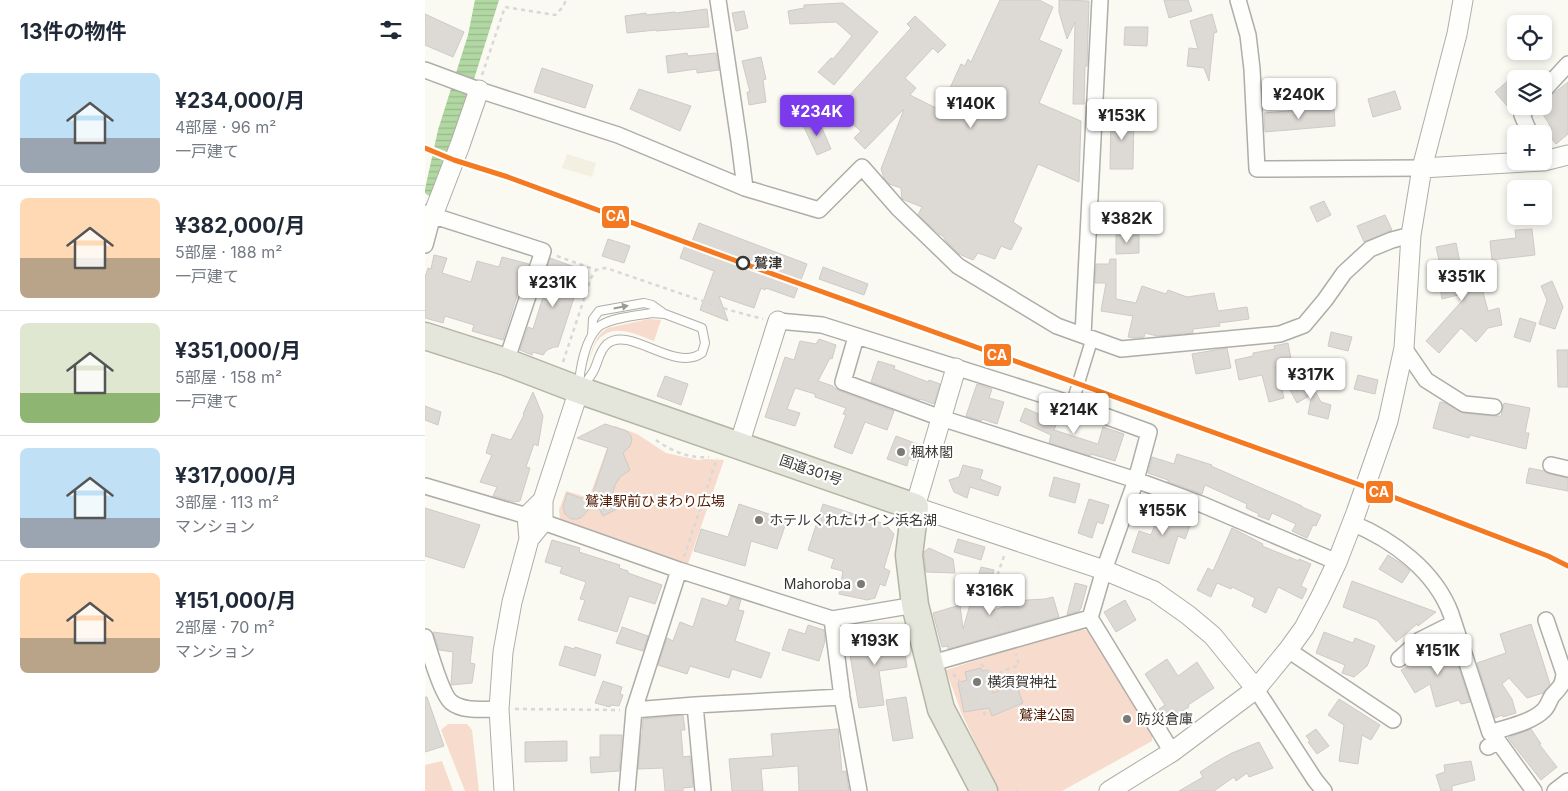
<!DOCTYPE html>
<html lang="ja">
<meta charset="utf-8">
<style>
body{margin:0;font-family:Inter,"Noto Sans JP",sans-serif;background:#f6f6f7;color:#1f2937;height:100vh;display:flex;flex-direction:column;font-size:19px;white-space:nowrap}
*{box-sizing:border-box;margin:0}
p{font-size:16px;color:#747a83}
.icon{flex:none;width:28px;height:28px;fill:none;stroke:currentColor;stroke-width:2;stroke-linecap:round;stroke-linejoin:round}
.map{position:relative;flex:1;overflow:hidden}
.drawer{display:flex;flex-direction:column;background:#fff;width:425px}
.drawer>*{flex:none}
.fabs{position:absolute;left:1082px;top:15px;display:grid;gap:10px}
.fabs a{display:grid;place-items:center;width:45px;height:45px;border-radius:8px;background:#fff;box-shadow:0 2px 8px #0003;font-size:25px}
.price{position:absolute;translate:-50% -42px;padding:0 11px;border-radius:5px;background:#fff;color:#222;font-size:16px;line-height:32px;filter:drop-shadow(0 1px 2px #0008)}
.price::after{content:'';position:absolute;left:50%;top:30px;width:15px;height:11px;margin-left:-8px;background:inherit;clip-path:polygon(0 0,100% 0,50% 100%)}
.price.on{background:#7c3aed;color:#fff}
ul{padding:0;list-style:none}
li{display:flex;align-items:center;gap:15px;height:125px;padding:0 20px}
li+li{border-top:1px solid #e0e1e3}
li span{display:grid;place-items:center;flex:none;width:140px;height:100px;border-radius:8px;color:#555}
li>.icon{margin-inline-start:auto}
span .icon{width:60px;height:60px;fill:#fffc;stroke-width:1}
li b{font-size:21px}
h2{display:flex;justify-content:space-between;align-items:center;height:60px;padding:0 20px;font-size:21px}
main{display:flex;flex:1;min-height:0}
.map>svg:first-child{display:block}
</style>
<main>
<section class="drawer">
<h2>13件の物件<svg class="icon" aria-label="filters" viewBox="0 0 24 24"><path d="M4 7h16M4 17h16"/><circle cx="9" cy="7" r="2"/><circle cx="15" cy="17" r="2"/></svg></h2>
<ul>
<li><span style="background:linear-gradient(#bfe0f5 65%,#9aa5b1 0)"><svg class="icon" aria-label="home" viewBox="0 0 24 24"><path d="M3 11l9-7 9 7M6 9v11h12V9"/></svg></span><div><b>¥234,000/月</b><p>4部屋 · 96 m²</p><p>一戸建て</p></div></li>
<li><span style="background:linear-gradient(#ffd9b3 60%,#b9a48a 0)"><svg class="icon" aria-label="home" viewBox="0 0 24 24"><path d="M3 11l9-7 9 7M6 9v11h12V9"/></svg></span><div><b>¥382,000/月</b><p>5部屋 · 188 m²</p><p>一戸建て</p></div></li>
<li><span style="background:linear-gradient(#dfe7d0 70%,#8fb573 0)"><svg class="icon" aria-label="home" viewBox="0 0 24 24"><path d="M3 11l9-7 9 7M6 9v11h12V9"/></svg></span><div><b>¥351,000/月</b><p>5部屋 · 158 m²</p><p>一戸建て</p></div></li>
<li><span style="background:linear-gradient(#bfe0f5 70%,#9aa5b1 0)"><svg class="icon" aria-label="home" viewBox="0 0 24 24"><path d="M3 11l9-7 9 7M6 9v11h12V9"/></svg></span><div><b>¥317,000/月</b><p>3部屋 · 113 m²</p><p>マンション</p></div></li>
<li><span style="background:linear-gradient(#ffd9b3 65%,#b9a48a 0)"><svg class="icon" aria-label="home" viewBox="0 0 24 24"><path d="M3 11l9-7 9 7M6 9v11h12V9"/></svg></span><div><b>¥151,000/月</b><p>2部屋 · 70 m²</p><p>マンション</p></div></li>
</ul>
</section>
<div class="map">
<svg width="1143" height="791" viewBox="0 0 1143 791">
<defs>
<pattern id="water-rules" width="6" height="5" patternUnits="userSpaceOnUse" patternTransform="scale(1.25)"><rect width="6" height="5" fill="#b1d7a2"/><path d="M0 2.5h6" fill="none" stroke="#99b98c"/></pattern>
</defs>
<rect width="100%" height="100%" fill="#faf9f2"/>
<path fill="#f4f0e1" d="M142,154L171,163L167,177L137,168Z"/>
<path fill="#f7dbcc" d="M224,319L236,320L229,341C212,335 189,322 173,340C168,345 167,355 164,361C168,348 170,335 183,328Z
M190,426L212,434L241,453L273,460L281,459L299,460L263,564L135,519L134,510L141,491L164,498Z
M654,628L664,631L727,735V741L637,791H573L536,712L521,670Z
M23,724H42L47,730L54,791H40L16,730Z
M17,761L28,791H0V765Z"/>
<path fill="url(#water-rules)" d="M50,0H74L49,79L43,93L7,198L0,193V189L13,130L43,35Z"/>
<path fill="#dddad5" stroke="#cecbc7" d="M575,0H614L628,7L614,40L637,50L614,103L656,121L654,182L613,164L588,222L597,228L586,250L576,246L570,259L553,253L548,260L534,254L521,241L518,236L514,234L493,215L497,207L477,199L476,188L464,184L459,178L456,169L479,109L440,149L429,138L436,131L413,113V108L486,28L482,24L490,16L521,45L513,53L508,48L480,78L491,88L485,95L515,110L536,64L540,66L543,59L546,62Z
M634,0L664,1L662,66H660L659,104H648L650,22L642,39L634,12Z
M739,0H763L767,11L744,18Z
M418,3L453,32L409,85L393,72L406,58L408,59L427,36L411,22L365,24L363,11L379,8V5Z
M282,9L284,27L231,31V30L202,33L200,16L221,13V15L250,12L251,13Z
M319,11L323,28L311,31L307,13Z
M0,14L39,32L28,57L0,45Z
M787,14L792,32L789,33L784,81L779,68L762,66L764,48L773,49L765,21Z
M700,27H723L722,46L699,45Z
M262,53L263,56L291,53L294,70L272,73V69L243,73L241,56Z
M336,57L341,79L338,80L341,102L324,105L322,92H325L317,61Z
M117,68L168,85L160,108L109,92Z
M1091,74V99L1083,107L1070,92Z
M1143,82V134L1131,144L1122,133L1127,129L1113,106H1119V101Z
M214,89L266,106L255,131L205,109Z
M970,91L976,109L948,117L943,99Z
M909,107L910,126L840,132L839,113Z
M686,113H709L708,169H685Z
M393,119L406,149L392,155L378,125Z
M899,201L906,215L892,222L885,207Z
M960,215L967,230L939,242L932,226Z
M274,223L382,264L369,298L341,288L340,290L336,288L329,308L294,296L303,321L275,310L289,271L255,258L260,245L265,247Z
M1107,229L1110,255L1067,260L1065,241L1091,238L1090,230Z
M691,235H714V253L691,254Z
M183,239L205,246L199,263L177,256Z
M1031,243L1038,277L1053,273L1063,311L1074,308L1077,325L1063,328L1051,342L1036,328L1014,353L1001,341L1045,292L1017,299L1014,282L1019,281L1011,247Z
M9,255L22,258L17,273L46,282L52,261L74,267L77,257L104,264L97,283H96L78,340L47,331L49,325L20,316L18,323L0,318V277L3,268L6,269Z
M125,258L158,270L133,347H129L122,350L118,355L108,352L107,355L95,350L103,327L108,329L120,291L115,289Z
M685,259H691V299L711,303L717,286L741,294L743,290L762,297L789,293L793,311L822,307L824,319L794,323L795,326L768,329V333L732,336L720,333L719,337L709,338L703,337L708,316L676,311L681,283H670L671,264H684Z
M398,267L443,284L439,295L394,279Z
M1127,281L1138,307L1130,329L1114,324L1122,300L1116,286Z
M1095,318L1111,323L1105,342L1089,337Z
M906,332L927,337L923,351L903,346Z
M394,339L411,345L407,359L405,358L393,381L408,386V387L415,391L469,411L462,430L440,422L427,454L409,447L421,415L418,414L421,408L390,397V394L370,388L362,409L375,413L370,426L340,417L360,357L369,360L375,341L391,344Z
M863,343L867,364L851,367L859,398L844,402L837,375L814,380L810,360L828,356V353L850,349L849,346Z
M802,348L806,368L771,374L767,354Z
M1132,350H1143V387H1133Z
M453,361L470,366L469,369L503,382L504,380L515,384L509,404L495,399V400L446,382Z
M933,375L953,380L950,394L929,389Z
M240,376L263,384L256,405L232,396Z
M884,380L896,402L906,405L903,419L883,414L887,394L872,403L865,390Z
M552,384L567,389L564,398L579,402L572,424L557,419L556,421L541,416Z
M108,392L118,416L113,446L109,444L101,467L105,468L95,501L89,502L68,496L72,487L55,482L67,455L61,453L67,434L86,440L99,415L98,414Z
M1015,402L1020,403L1038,413L1068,416H1076L1079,403L1105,408L1100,433H1104L1101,449L1045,435L1044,438L1008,428Z
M620,405L636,412L629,430L673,444L678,427L699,434L690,461L666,454L665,456L624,443L626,435L595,421L600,408L616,415Z
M0,406L16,412L13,425L0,420Z
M180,424L202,431L206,436L207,440L205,446L198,453L205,470L195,477L190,485L188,492L189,501L192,509L178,516L167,496L183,448L152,438Z
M471,436L495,445L489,461L484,458L482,466L462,459Z
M752,454L787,465L786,466L877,506V507L896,515L891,526L888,525L882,538L867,531L871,524L847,513L844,520L833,516L834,514L821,508L822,504L780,485L777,494L743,482V480L723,473L727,457L749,464Z
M538,465L558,470L555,479L576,487L573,496L545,487L542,498L529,492L524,480L534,477Z
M1104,468L1119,471L1124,474L1143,478V491L1101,483Z
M629,477L655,484L650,503L624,496Z
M142,493L169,503L157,517L152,519H146L140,514L138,507Z
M664,499L684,505L678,524L672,522L667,538L653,533Z
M314,504L362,520L352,549L326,541L320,566L269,551L276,529L303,537Z
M398,504L460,524L469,534L459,568L465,571L460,586L455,584L450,598L442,600L414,594L418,571L406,568L409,559L383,550Z
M737,506L768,518L760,539L753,536L744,564L707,552L714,531L726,535Z
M0,508L55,525L39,568L0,556Z
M807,528L838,544L837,546L874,561V559L886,564L876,586L882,589L877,599L853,587L841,613L827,606L830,598L807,587L806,589L792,583L786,597L772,590L783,568L788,571Z
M533,539L560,547L556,560L529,552Z
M127,540L155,548L154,552L195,565L194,568L203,571V573L237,585L230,604L204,596L192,632L153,620L160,600L155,599L161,582L135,573L137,567L120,562Z
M504,548L528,559L530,573L501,572L499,555V552Z
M963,555L977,564L985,571L977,583L954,569Z
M556,567L569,570L563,592L568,610L602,600L620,599L628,597L634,617L523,649V646L517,647L508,613L535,605L538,629Z
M927,581L1011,612L993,626L992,624L971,642L952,620L918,607Z
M650,583L662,586L656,608L654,611L642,615Z
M306,596L316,600L313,610L319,611L310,641L345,653L336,678L307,669L304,678L265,666L262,674L233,665L242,638L248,641L255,622L268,627L277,598L302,606Z
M700,600L711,620L691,632L679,612Z
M1106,624L1125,684L1118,693L1102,698L1084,678L1077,684L1087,699L1091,713L1078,717L1077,715L1070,718L1052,663L1081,653L1075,634Z
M383,625L399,630L400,641L394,661L357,650L364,629L380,634Z
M197,627L223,636L218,651L191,643Z
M8,632L48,637L45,663L50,664L47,683L26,685L28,652L14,650Z
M899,632L928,643L930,638L950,646L942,666L929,677L917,673L920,665L891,653Z
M463,634V639L478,637L482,667L454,671L459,705L434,708L423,643L446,639V636Z
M1026,643L1045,702L1036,704L1034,700L1011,707L1005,684L990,693L976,670L997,658L996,653Z
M140,646L149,649L150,647L176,655L170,676L134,665Z
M742,659L753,676L772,662L789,688L763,705L764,707L741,721L734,709L740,705L720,674Z
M556,668L557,671L563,670L568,693L591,684L598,703L567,716L564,708L539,712L533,683L542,680L540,672Z
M178,681L197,687L195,694L198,695L194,706L186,705L185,707L170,703Z
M0,697H2L19,746L0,752Z
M481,697L488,738L468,741L461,700Z
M914,699L955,725L946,740L937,735L933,764L914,761L919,725L903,715Z
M258,715L260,730H256L258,757L265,756L268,787L258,788V791H240L238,768L213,769L216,735H217L218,719Z
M413,729L417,772L421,771L424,791H374L373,766L336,769L338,791H307L304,759L348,756L346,734Z
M891,729L904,746L892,754L883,742L885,741L881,736Z
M1106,729L1116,744H1114L1132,767L1116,780L1083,738Z
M175,735H197L194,771L166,773L165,757H175Z
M142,741V761L100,762V742Z
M834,742L848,768L824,777L822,773L811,781L809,777L789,791H754L778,777L775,772L789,763L807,753Z
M1046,761L1050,780L1027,786V791H1016L1011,775L1020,772L1019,765Z"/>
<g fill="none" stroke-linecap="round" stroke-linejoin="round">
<defs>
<path id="service" d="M226,313L240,314L277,328L280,343L277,353C249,373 205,325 182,344C174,351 173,363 168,372C164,379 159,385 154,390C154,372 160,336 176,325C190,317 210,316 226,313Z
M167,335L168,319L174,311L219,303L227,305L237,312"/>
<path id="pedestrian" d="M647,404L667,339"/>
<path id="minor" d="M293,0L314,141L320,188
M813,0L823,35L827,69L832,169L997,168
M0,70L54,90L193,135L320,188L394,210L437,167L473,208L533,266L632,326L696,349L855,334L879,325L900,300L919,273L945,249L967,240L986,235
M1119,90L1143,64
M1104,106L1097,115L1105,134
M0,213L118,251L81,362
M0,245L8,215
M353,321L397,325L647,404L724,432L711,480L679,570L665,618L747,752
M658,335L675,0
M431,337L418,382L516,418L711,480L776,504L912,562
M979,348L1001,380L1039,404L1069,407
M1126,465L1143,469
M0,486L102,516
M118,522L254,570L407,619L490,605
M927,523C968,540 1010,571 1026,614L1065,733C1082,727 1106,723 1119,710C1123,706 1124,701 1127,696C1135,687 1138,686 1139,673L1121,620
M407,619L417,697L434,791
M0,637C4,650 17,695 26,702C38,712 60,709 74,709
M863,650L968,720
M974,659L995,640L1029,623
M504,664L665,618
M831,689L890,780L899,791
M270,705L278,791
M209,710L270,705L417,697
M1063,747L1073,741L1109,791
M202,791L209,710L254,570
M1130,791L1143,781"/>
<path id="tertiary" d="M1119,161L1143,155
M997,168L1118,161
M8,215L35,145L54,90
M531,368L490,507L679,570L729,591L763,615L788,636L831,689
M314,445L353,321
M104,539L118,522V500L154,390
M79,791L74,709L78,652L87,602L104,539L102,516L118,500
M684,791L747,752L831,689L863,650L879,628L895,598L912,562L931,513L963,421L979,348L986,235L997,168L1032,34L1038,0"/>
<path id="trunk" d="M0,336L81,362L154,390L490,507L484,555L490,605L516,709L559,791"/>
</defs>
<use href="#service" stroke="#afada8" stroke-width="10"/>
<use href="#pedestrian" stroke="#afada8" stroke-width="14"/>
<use href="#minor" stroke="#afada8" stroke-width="18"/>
<use href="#tertiary" stroke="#afada8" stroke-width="21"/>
<use href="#trunk" stroke="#b4b5a4" stroke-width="29"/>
<path stroke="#d9d8d6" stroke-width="2.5" stroke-dasharray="4 4" stroke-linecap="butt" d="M57,75L80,7L130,15L138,7L141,0
M132,256L171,270L179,268L184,269L304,310L338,319
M138,362L166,278L171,270
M231,440C246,451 265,459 284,457
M259,557L292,458
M574,629L566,594L580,553
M556,664L566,673
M528,674L534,680L539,694L550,692L561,717
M566,676L594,665L591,654
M90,709L195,710
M592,791V790"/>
<use href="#service" stroke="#fefefd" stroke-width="8"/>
<use href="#pedestrian" stroke="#fefefd" stroke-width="11"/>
<use href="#minor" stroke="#fefefd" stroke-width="15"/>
<use href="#tertiary" stroke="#fefefd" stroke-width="19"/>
<use href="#trunk" stroke="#e4e5db" stroke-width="26"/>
<defs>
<path id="rail-1" d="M0,148L29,160L83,177L317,263L963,495L1123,556L1143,566"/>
</defs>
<use href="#rail-1" stroke="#fff" stroke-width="9"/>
<use href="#rail-1" stroke="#f47921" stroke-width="5"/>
</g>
<defs><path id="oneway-solid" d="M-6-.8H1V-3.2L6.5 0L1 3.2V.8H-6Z" transform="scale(1.25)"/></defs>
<use fill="#9b9a97" href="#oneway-solid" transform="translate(196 307) rotate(-11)"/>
<circle fill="#fff" stroke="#383631" stroke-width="2.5" cx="318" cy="263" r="6"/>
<g fill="#7c7a75" stroke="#fff" stroke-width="2">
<circle cx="476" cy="452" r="5"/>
<circle cx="334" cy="520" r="5"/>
<circle cx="436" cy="584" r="5"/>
<circle cx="552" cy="682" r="5"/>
<circle cx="702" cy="719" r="5"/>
</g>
<g text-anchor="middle" stroke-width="4.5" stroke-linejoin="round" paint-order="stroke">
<g font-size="14" font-weight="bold" fill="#383631" stroke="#fff" text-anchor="start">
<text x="329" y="268">鷲津</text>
</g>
<g font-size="14" fill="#383631" stroke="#fff" text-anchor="start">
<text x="486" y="457">楓林閣</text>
<text x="344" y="525">ホテルくれたけイン浜名湖</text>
<text x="426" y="589" text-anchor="end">Mahoroba</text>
<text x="562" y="687">横須賀神社</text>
<text x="712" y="724">防災倉庫</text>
</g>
<g font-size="14" fill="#383631" stroke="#fff">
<text transform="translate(386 470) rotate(19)" y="5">国道301号</text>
</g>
<g font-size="14" fill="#4e1900" stroke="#fff">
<text x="230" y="506">鷲津駅前ひまわり広場</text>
<text x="622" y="720">鷲津公園</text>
</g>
</g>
<g stroke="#fff" stroke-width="2">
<rect x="176" y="205" width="29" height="24" rx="5" fill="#f47921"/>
<rect x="558" y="343" width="29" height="24" rx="5" fill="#f47921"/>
<rect x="940" y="480" width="29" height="24" rx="5" fill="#f47921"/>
</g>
<g font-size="14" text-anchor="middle" font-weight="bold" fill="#fff">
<text x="191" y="221">CA</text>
<text x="572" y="360">CA</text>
<text x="954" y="497">CA</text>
</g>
</svg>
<div class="fabs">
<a><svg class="icon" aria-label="locate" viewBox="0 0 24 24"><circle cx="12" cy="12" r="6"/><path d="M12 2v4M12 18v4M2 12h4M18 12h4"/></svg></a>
<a><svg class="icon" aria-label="layers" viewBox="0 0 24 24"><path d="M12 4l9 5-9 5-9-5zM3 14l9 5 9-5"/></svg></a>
<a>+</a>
<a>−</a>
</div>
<b class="price" style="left:874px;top:120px">¥240K</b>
<b class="price" style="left:546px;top:129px">¥140K</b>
<b class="price on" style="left:392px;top:137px">¥234K</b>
<b class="price" style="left:697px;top:141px">¥153K</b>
<b class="price" style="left:702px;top:244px">¥382K</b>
<b class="price" style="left:1037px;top:302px">¥351K</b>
<b class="price" style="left:128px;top:308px">¥231K</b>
<b class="price" style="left:886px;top:400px">¥317K</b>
<b class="price" style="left:649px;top:435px">¥214K</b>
<b class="price" style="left:738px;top:536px">¥155K</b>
<b class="price" style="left:565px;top:616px">¥316K</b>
<b class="price" style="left:450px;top:666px">¥193K</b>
<b class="price" style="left:1013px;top:676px">¥151K</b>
</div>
</main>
